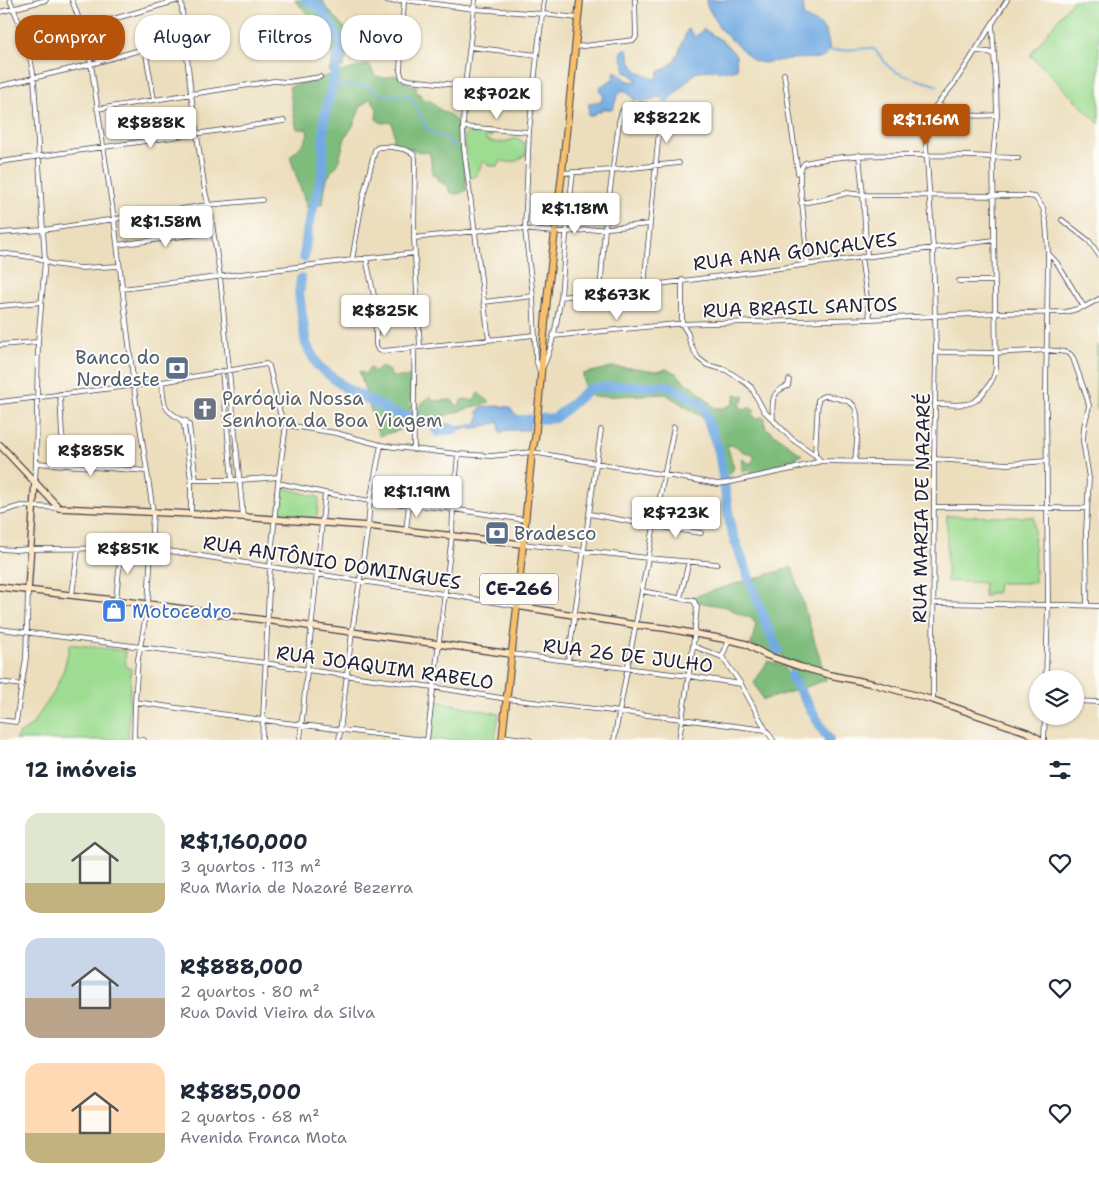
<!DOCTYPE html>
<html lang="pt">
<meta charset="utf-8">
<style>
body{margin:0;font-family:"Shantell Sans",sans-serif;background:#f2f2f3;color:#1f2937;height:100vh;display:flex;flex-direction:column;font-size:19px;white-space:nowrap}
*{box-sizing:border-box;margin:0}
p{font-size:16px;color:#747a83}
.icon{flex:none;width:28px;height:28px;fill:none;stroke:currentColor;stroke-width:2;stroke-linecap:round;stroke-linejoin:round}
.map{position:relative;height:740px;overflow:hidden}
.details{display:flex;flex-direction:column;background:#fff;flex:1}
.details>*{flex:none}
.guide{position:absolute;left:15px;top:15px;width:500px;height:45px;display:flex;gap:10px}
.buttons{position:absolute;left:1029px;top:670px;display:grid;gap:10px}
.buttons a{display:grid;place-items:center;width:55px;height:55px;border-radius:50%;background:#fff;box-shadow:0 1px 4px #0004;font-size:25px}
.price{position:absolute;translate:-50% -42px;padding:0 11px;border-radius:5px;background:#fff;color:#222;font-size:16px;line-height:32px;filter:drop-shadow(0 1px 2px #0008)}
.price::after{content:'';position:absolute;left:50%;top:30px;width:15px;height:11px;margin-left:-8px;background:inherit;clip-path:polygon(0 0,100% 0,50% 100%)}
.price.active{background:#b45309;color:#fff}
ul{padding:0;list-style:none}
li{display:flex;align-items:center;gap:15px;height:125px;padding:0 25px}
li span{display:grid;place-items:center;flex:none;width:140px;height:100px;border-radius:15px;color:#555}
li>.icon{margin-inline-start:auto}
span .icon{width:60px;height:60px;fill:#fffc;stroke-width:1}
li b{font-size:21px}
h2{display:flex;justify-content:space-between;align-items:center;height:60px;padding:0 25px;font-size:21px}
.pill{padding:0 18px;border-radius:20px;background:#fff;box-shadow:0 1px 4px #0004;font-size:18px;line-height:45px}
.pill.active{background:#b45309;color:#fff}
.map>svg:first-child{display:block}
</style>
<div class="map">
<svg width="1099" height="740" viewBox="0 0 1099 740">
<rect width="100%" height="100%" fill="#fdfcf7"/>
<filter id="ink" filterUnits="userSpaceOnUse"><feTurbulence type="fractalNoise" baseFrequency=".02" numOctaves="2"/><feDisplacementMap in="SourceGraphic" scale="10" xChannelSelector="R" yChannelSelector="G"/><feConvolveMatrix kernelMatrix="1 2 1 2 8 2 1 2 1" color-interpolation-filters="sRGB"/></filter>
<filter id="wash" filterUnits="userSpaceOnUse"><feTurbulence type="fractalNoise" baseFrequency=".0096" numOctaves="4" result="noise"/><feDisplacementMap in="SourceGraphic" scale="20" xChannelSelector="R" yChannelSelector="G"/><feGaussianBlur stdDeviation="1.12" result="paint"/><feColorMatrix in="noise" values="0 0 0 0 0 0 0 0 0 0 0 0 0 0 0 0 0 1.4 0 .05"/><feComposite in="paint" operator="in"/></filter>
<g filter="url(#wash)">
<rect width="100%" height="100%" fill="#ecdebc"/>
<path fill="#9ddc91" stroke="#607f66" d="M1073,0H1099V124L1030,55Z
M490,131L493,134L491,137H486L485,139C499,146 505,141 518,138C525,142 526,147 526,154C521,158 516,163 508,162C506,162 503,161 501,161L498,166H489L485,162L482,163L476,176L471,178L468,176L465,148V135L471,133H480Z
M1097,346H1099V412L1096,405Z
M285,489H288L318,497L319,500L317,515C316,516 316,518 314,518C311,520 284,516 281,513C277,509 280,498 280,493Z
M947,516L1034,517L1035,583H998L997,593H989L988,596H984V583L947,581Z
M70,644L125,651L126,667L131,669L128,740H15L18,735L31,726L53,694L64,669Z
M433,700L499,714L495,740H429Z"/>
<path fill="#7ebc7b" stroke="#506f5b" d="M294,0H323L325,6L349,33L350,36L347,40L350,45L343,67L340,66L331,73L329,71L332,62V43L324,28L314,19Z
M369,64L375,76L385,78L394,75L399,76L403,81L408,84L417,86L416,93H420L421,99L430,100L439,109L451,116L457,122L458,128L462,132V149L467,190C460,194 457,195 449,192V187L437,180V175L432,174C432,169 431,157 429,152L423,153L393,142L394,134L392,122L382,123L376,119L377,109L371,98L361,106L353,126L345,138L338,164L331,172L327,179L325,187L323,204L307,208L290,157C297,149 308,142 308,131L304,129H297L296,126L289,87Z
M381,366L390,372L392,377H412L410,414L396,410L367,396L359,371L365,374L370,368L375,372Z
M612,367L635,368L656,371L666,369L676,373L688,385L693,386L715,408H724L733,404L735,394L745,397L739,406L746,410L749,407L755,411L752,414L757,419L761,417L765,418V427L802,455L791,460L784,461L780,465L752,475L750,470L742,472V459L748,463H752L755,455L742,451L736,446L727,445L734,468L729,475L718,466L709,422L666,394L593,397L584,385L583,374Z
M478,393L490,402L434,419L415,415L419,406L430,396L433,401L452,400L457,406L460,405L461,400L466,399L474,401Z
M368,402L392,414L425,423L379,436Z
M792,567L824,672L784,660L751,580Z
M748,580L781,659L751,645L756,624L751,618L739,614L726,607L703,603L689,598Z
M768,661L783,666L797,690L763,700L754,682Z
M786,664L825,675L826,680L800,689Z"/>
<path fill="#72abe2" stroke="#4a668e" d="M706,0H802L804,11L803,16C825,26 826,27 830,51L822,58L789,59L764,63L754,61L721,30L707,6Z
M688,29L695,37L703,29L723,41L736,55L737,69L726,71L704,70L695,73L666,103L659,97L645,101L634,100L627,92L622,90L617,97L613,109H602L601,112H596L593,116H588L589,103L591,104L592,102H601L603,95L599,91L601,86L613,79L615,71C624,75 625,84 637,81L632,75L625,72C625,63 621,60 621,52L626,48C630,53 629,58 631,63C635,72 647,76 655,79L658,77V72C680,64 679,46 688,29Z
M497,406L509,407L515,414L519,416L517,425L529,422L530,430H507L500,433L499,422L477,428L436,431L428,423L442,428L446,423L461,427L476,424L480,415L477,413L481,407Z"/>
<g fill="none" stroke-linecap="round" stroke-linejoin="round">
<path stroke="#72abe2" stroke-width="2" d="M830,51L870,48L874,49C880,55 884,62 890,68C903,78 923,80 938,86
M331,86L364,85L370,87L378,94L391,96L408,95L413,101L426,128L434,134L448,140L454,147"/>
<path stroke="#72abe2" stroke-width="10" d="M304,257L308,226L323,172L324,118L342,44L320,7L306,0
M301,279L299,294L306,344L318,366L347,389L395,413L430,422L438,432L454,429
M505,421L555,418L589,389L615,386H669L702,404L719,451L731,530L767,626L778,650
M791,676L829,740"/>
</g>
</g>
<g filter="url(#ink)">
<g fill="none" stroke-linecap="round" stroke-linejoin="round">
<defs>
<path id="street" d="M10,0L27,42L34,78L43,230L45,261L38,342L36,463L35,481
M72,0L82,28L91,64L114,219L135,395L147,471L153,512L148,604L138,659L135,702L134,740
M181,0L191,94L205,191L211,216L220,276L243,517
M384,0L392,1L404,0L474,9L543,14L578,18
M404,0L400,71L402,78L409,80L533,93
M475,0L465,86L463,127L464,149L489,340
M0,12L46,0
M27,42L82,28L179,0
M470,47L537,55
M575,47L634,40L636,37L635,0
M145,49L154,100
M976,51L989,52L994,55
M784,74L798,173
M0,86L91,64L206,31
M937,104C960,116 972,117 997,115
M97,109L274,81L288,82L320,77
M463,127L529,132
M859,155L863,195L867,256
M0,162L284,121
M562,173L613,170L679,163
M801,203L825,199L847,193L863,195L1027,196L1035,197L1043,208L1046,222L1048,253L1046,390L1048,605L1046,679
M1062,220L1089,241L1099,255
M0,233L43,230L207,205L262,200
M414,238L502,228C523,227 544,233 566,232L650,224
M117,245L213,232
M0,253L38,258L52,264L80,268L119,266
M1048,253L1057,263L1084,307
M861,257L870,319
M366,258L376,305V345L378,350L383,351L534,335
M352,260L363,197L375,150C378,147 378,147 382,147C389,146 407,149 412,153C415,155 415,157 415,161L414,238L420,347
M808,264L800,182C800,175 799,168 805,163C839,155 874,155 909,155C945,155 982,156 1018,158
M682,280V324L688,334L690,343L698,358L707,365L726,370L746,383L751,387L764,411L792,439L815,455L821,461L934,463
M959,281H994
M122,289L352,260L415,253
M600,292L605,228L619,122C620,118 621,113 623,110C631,101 651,103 657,113C659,116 659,117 660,121L644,286
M561,297L566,236L573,172
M484,302L533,296
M0,306L41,302
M553,336L676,324L870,319L995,313L1066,312L1084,307L1099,299
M0,345L38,342
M936,352L995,353L1047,350L1066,352L1070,354L1073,358L1087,398L1089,406L1084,427L1083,441L1089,478L1086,532L1087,606
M543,367C553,345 557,321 561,297L994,240
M222,371L232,480
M540,372L536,360L533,296L525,230L529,132L537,55L544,0
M162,382C163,391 162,404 169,411C175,417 181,417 184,425L191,480V514
M60,394L62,436L64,440L69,441H78
M0,402L162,382L266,364L269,366L280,413L286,425
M935,404C947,404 965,407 975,401C980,398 983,393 986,389C992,382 995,376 996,367L993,156L997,115L996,84L992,25
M182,420L186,421L189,425L196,480
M773,420C772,404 770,391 788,386L789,380
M414,450C413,415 415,381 414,347
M815,455L818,400C823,394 829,396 836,398C842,400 850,400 854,406C861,414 856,450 855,461
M934,459L1007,464L1047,461
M36,463L147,471
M191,480H240L279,477
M278,483L325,493L370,501L453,509L525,520
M934,507C985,506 1036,509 1087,508
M0,512L21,506L59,508
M590,514L654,526L701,533
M406,530L409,505
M522,544L648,558L717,564
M0,549L15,550L30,549L150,548L400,587L517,606
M642,591L694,601L697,607L693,646L679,740
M72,595L78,549
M680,598L689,561
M116,600L121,549
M934,603L1048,605H1069L1099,606
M0,629L266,663L307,670L433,687L507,699L682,719L766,730
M693,646L722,657
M511,654L689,676L741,684
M722,657L741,684L766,730L773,740
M722,657L729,640
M568,661L601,430
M0,682L22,685
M933,700L934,463L936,352L933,248L925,130L926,122L930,113L953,85L969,61L1007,0
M1075,701L1099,702
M135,702L263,720L424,740
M0,720L16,722L26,658L28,591
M502,736L530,740
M134,739L144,740
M262,740L270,567L278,483L286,425L336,433L381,445L394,447L458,454L491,456L532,452L718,484L726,483L792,469L821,461
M300,740L325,493
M339,740L352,632L368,526L370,501L381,445
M427,740L452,535L453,509L458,454
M614,740L654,526L674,427
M1044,740L1045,716"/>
<path id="secondary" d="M0,445L59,508L215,515L368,526L522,544
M0,587L148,604L511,654
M28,591L35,481
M517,606L636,625L664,628L734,641L746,644L766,655L801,667L830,675L874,684L933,700L1027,732L1041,740"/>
<path id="primary" d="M502,740L517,606L532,452L535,439L539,399L547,299L562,173L580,0"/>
</defs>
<use href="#street" stroke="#403e4e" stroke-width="5.5"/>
<use href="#secondary" stroke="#403e4e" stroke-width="8"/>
<use href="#primary" stroke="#403e4e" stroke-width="8"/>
<use href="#street" stroke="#fff" stroke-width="4"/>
<use href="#secondary" stroke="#fce6c4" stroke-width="5.5"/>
<use href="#primary" stroke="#f7c06c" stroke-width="6"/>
</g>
</g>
<defs>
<symbol id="bank-square" viewBox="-11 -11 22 22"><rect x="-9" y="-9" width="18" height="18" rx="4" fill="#5c6f8a" stroke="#fdfcf7"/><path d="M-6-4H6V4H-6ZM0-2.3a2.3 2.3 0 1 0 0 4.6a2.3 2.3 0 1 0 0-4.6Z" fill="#fff"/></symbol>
<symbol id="church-square" viewBox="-11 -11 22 22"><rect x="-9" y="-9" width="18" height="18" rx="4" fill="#6b7280" stroke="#fdfcf7"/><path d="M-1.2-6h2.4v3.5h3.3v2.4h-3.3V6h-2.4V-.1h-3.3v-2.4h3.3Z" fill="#fff"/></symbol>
<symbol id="shop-square" viewBox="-11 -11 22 22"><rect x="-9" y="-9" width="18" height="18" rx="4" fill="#3f7fe0" stroke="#fdfcf7"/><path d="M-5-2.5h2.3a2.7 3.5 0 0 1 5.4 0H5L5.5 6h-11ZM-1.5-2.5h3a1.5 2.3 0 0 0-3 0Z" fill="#fff"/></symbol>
</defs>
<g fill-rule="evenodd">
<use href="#bank-square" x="163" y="354" width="28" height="28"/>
<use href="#church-square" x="191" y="395" width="28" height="28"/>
<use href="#bank-square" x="483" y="519" width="28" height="28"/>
<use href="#shop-square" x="100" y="597" width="28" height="28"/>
</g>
<g text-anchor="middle" stroke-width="4" stroke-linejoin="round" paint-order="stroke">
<rect fill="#fdfcf7" stroke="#646373" stroke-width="1" x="480" y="573.5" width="78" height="31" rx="4"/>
<g font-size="18" font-weight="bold" fill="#22223b">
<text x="519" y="595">CE-266</text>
</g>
<g font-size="19" fill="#22223b" stroke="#fdfcf7">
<text transform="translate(795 251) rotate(-7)" y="7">RUA ANA GONÇALVES</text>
<text transform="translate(800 307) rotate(-2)" y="7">RUA BRASIL SANTOS</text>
<text transform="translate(921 508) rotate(-89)" y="7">RUA MARIA DE NAZARÉ</text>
<text transform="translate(332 562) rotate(9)" y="7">RUA ANTÔNIO DOMINGUES</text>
<text transform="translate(628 655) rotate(7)" y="7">RUA 26 DE JULHO</text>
<text transform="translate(385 667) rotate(8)" y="7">RUA JOAQUIM RABELO</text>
</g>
<g font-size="19" fill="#4e5e75" stroke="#fdfcf7" text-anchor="end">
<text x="160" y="364">Banco do<tspan x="160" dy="22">Nordeste</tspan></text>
<text x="514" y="540" text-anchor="start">Bradesco</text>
</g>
<g font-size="19" fill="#5b616d" stroke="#fdfcf7" text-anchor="start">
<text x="222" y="405">Paróquia Nossa<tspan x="222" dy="22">Senhora da Boa Viagem</tspan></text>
</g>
<g font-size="19" fill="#366cbe" stroke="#fdfcf7" text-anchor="start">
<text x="132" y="618">Motocedro</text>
</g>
</g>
</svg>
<div class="buttons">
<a><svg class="icon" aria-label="layers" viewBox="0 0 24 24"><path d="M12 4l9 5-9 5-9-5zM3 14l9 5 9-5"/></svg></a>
</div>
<b class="price" style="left:497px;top:120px">R$702K</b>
<b class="price" style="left:667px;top:144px">R$822K</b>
<b class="price active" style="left:926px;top:146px">R$1.16M</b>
<b class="price" style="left:151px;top:149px">R$888K</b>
<b class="price" style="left:575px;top:235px">R$1.18M</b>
<b class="price" style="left:166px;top:248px">R$1.58M</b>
<b class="price" style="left:617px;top:321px">R$673K</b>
<b class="price" style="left:385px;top:337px">R$825K</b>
<b class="price" style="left:91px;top:477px">R$885K</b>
<b class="price" style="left:417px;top:518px">R$1.19M</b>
<b class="price" style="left:676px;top:539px">R$723K</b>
<b class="price" style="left:128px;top:575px">R$851K</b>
<div class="guide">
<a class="pill active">Comprar</a>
<a class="pill">Alugar</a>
<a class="pill">Filtros</a>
<a class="pill">Novo</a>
</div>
</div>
<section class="details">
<h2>12 imóveis<svg class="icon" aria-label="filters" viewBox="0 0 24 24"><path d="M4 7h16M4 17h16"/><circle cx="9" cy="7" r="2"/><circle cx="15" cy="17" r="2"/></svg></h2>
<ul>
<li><span style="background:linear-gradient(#dfe7d0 70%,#c2b280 0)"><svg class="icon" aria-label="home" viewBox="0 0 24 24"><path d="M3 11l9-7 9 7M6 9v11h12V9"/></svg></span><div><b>R$1,160,000</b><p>3 quartos · 113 m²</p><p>Rua Maria de Nazaré Bezerra</p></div><svg class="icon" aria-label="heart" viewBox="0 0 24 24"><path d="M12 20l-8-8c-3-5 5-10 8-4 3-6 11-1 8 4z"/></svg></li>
<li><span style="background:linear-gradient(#c9d6e8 60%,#b9a48a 0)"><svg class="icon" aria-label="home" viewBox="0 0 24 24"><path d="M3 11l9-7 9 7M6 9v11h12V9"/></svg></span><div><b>R$888,000</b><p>2 quartos · 80 m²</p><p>Rua David Vieira da Silva</p></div><svg class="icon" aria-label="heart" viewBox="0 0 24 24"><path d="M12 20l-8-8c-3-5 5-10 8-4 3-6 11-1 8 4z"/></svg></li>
<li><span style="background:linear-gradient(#ffd9b3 70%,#c2b280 0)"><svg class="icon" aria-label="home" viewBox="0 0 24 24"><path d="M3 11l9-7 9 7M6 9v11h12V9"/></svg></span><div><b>R$885,000</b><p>2 quartos · 68 m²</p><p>Avenida Franca Mota</p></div><svg class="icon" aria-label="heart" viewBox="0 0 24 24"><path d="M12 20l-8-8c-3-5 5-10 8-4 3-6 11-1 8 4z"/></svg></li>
</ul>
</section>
